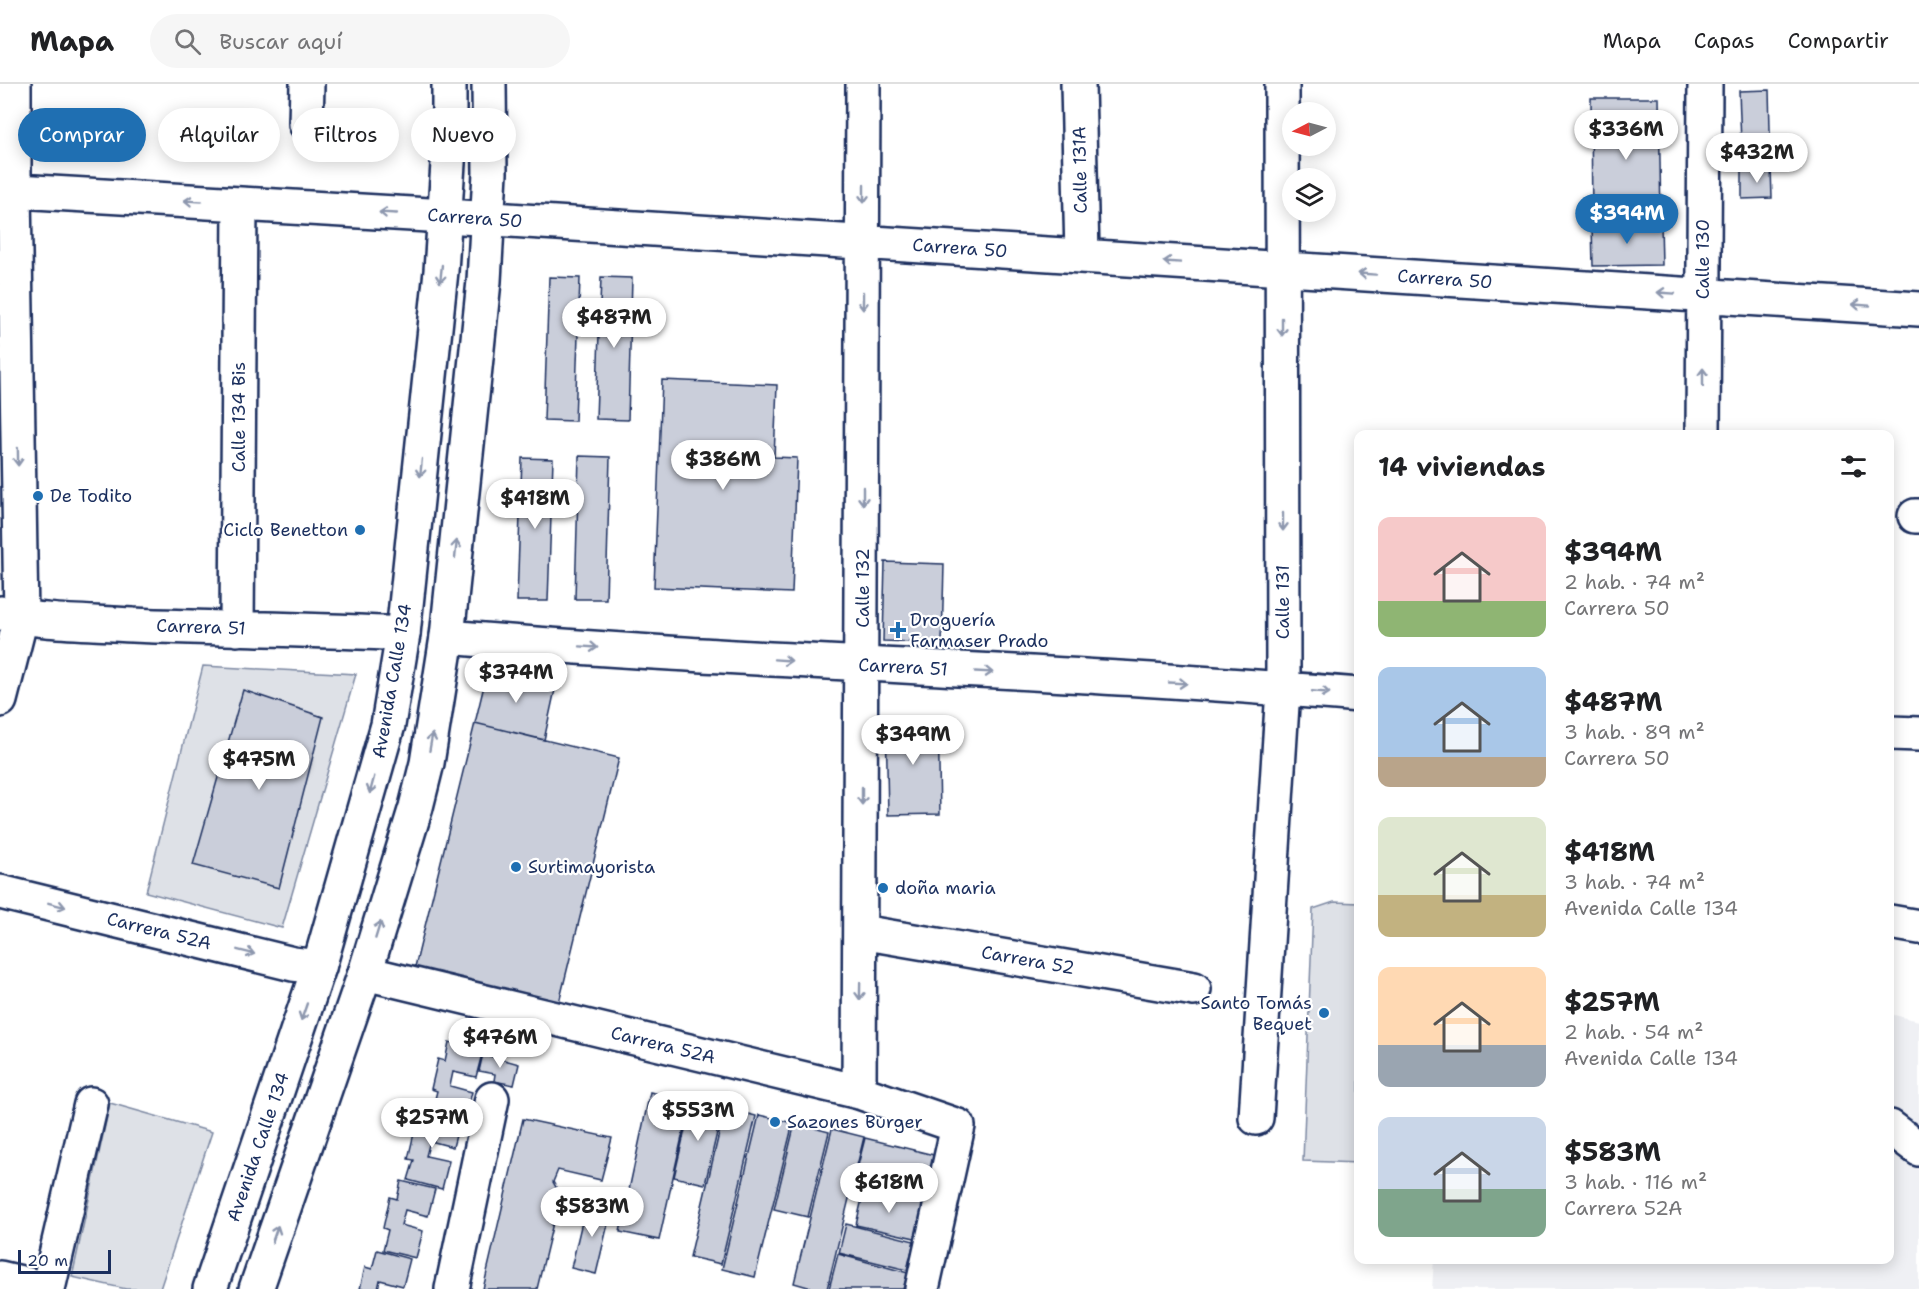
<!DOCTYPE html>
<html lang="es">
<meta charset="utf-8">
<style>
body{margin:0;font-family:"Shantell Sans",sans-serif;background:#f6f6f6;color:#202124;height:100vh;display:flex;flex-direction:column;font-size:22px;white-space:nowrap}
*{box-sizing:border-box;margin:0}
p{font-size:20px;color:#757577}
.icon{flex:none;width:33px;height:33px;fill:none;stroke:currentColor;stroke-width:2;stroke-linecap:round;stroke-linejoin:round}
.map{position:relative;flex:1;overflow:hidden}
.panel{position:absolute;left:1354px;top:346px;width:540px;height:834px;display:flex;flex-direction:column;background:#fff;border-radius:12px;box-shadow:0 3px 15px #0003}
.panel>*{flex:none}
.top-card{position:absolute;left:18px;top:24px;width:570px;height:54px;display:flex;gap:12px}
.needle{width:39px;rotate:264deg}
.tools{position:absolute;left:1282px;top:18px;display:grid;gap:12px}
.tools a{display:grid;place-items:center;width:54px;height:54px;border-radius:50%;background:#fff;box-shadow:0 3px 15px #0003;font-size:30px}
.scale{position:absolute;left:18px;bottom:15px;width:93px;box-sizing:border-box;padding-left:6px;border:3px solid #1b2f5e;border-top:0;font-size:16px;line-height:21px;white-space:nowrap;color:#1b2f5e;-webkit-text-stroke:4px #fff;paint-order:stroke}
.price{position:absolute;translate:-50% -51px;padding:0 14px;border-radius:21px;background:#fff;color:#222;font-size:20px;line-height:39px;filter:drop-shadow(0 2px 3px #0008)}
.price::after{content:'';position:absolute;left:50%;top:36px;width:18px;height:14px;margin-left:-9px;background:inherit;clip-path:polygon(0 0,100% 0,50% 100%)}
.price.active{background:#1f6fb2;color:#fff}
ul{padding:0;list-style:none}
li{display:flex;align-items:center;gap:18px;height:150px;padding:0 24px}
li span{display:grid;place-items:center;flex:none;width:168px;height:120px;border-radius:12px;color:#555}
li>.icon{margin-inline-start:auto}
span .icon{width:72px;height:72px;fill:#fffc;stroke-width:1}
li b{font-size:26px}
h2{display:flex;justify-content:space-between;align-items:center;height:72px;padding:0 24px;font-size:26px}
.chip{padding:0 21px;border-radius:27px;background:#fff;box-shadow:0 3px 15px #0003;font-size:21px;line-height:54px}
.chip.active{background:#1f6fb2;color:#fff}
header{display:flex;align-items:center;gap:36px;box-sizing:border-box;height:84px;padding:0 30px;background:#fff;border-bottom:2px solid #e0e0e0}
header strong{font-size:28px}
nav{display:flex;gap:33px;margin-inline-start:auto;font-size:21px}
.search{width:420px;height:54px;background:#f6f6f6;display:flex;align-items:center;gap:15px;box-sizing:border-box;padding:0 21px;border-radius:33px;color:#757577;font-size:22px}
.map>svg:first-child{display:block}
</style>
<header>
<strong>Mapa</strong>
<div class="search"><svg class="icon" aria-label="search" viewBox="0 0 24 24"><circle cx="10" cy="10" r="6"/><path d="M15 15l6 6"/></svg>Buscar aquí</div>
<nav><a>Mapa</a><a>Capas</a><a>Compartir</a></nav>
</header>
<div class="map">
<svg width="1919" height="1205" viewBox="0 0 1919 1205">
<rect width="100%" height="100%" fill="#fff"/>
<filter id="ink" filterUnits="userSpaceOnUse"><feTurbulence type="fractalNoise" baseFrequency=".0167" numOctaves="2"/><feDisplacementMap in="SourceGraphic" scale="12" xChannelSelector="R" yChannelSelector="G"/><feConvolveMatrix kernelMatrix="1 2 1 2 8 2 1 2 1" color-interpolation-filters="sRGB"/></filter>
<g filter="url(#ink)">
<path fill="#eff0f4" d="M1890,930L1919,937V1205H1432L1434,1176H1890Z"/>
<path fill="#dee1e7" stroke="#7c88a2" stroke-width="1.5" d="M203,582L356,590L282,844L146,808Z
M1334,818L1359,819V1079L1303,1077L1313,825Z
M110,1019L212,1048L160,1205H126L72,1193Z"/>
<path fill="#caceda" stroke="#1b2f5e" stroke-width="1.5" d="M1769,6L1771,84L1742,85L1739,7Z
M1591,14H1659L1661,139L1592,140Z
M1771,84L1772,114L1742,115V85Z
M1661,139L1662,181L1593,182L1592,140Z
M549,193L580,194L575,337L544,336Z
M601,193L632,194L628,336L596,335Z
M662,296L777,301L774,373L797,374L792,509L654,503Z
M579,372L610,373L606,515H575Z
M522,374L553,375L548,517H517Z
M885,478L944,480L942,559L883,557Z
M488,585L556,601L544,656L475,639Z
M243,606L323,633L279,804L193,781Z
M938,633L940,730L888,731L886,634Z
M475,639L619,674L557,927L413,891Z
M449,958L483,966L476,993L453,988L450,1002L472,1008L465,1035L432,1027L437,1007L431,1005L438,975L445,977Z
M483,970L519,980L514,1001L494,997L495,990L479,987Z
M650,1008L690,1017L659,1156L620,1148Z
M692,1016L723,1023L705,1100L674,1093Z
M725,1024L756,1032L721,1180L690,1173Z
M427,1027L460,1036L453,1063L430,1057L426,1072L449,1077L442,1105L408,1096L414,1076L408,1075L415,1045L422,1046Z
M759,1031L793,1039L755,1193L722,1185Z
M523,1035L612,1054L601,1096L558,1086L553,1098L560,1110L537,1205H483Z
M795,1039L829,1048L808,1133L774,1125Z
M832,1045L864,1053L827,1205H815L794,1199Z
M865,1054L934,1071L923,1118L853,1101Z
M401,1097L435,1105L428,1132L405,1126L401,1141L423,1147L416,1174L383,1166L388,1146L383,1144L390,1113L397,1115Z
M864,1106L923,1120L915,1154L856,1141Z
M587,1117L612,1123L596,1190L571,1184Z
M846,1140L914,1157L907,1186L839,1169Z
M377,1166L410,1175L403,1202L380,1196L378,1205H360L365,1183L372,1185Z
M838,1170L908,1189L903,1205H829Z"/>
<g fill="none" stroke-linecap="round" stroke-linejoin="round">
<defs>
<path id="minor" d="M1078,0L1082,172
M306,40L307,0
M0,106L446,132L1919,225
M1703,351L1705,0
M1915,432H1919
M1,529C44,539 89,538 133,541C223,545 313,545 403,550
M237,545L240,120
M447,553C750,579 1055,585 1359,611
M0,616L21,534L14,107V0
M1890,649L1919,650
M0,808L293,880L319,883
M1890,838L1919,843
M861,848L1194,905
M365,889L859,1008L958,1042L922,1205
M859,1008L863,0
M1256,1034L1283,605L1282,0
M1890,1043L1919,1065
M0,1194L47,1205
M48,1205L91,1020
M452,1205L492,1015"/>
<path id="major" d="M210,1205L319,883L388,641L403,550L441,187L449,64V0
M256,1205L365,889L416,723L427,679L447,553L484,197L490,89L489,0"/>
</defs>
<use href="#minor" stroke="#1b2f5e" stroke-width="38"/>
<use href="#major" stroke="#1b2f5e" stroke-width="38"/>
<use href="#minor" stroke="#fff" stroke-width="33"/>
<use href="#major" stroke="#fff" stroke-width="33"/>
</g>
<defs><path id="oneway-shaft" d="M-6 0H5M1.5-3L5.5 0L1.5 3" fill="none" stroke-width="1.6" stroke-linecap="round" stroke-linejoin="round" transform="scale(1.5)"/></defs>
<g stroke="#8d97ae">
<use href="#oneway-shaft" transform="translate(864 110) rotate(90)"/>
<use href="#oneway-shaft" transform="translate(193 117) rotate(-177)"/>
<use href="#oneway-shaft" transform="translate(388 129) rotate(-177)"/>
<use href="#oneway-shaft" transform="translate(1172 178) rotate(-176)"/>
<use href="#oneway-shaft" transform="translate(441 190) rotate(96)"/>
<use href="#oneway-shaft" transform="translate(1367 190) rotate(-176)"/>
<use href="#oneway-shaft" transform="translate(1666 209) rotate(-176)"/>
<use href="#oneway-shaft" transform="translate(863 217) rotate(90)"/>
<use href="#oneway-shaft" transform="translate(1861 221) rotate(-176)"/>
<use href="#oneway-shaft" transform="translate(1282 243) rotate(90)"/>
<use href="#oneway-shaft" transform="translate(1703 293) rotate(-90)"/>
<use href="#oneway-shaft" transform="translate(18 373) rotate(89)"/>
<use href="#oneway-shaft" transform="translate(421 384) rotate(96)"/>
<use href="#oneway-shaft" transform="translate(863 412) rotate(90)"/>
<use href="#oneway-shaft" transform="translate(1283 438) rotate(90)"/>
<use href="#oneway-shaft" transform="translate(456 465) rotate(-84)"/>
<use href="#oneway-shaft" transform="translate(589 563) rotate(4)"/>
<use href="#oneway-shaft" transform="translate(783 576) rotate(4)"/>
<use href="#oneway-shaft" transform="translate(984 588) rotate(3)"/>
<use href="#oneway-shaft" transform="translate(1178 599) rotate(3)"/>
<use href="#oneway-shaft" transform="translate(1321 608) rotate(5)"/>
<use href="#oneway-shaft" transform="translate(431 658) rotate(-80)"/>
<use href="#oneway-shaft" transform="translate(372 701) rotate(105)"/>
<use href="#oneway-shaft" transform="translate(862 712) rotate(90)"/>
<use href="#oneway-shaft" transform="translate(57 821) rotate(14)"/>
<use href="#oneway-shaft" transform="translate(378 846) rotate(-73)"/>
<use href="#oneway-shaft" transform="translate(246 868) rotate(14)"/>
<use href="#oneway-shaft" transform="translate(860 907) rotate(91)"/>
<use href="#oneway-shaft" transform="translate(304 928) rotate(109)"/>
<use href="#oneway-shaft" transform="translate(275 1150) rotate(-71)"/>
</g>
</g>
<g fill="#1f6fb2" stroke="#fff" stroke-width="2">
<circle cx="38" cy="412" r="6"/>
<circle cx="360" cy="446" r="6"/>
<path d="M895 537h6v6h6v6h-6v6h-6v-6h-6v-6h6z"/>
<circle cx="516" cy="783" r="6"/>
<circle cx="883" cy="804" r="6"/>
<circle cx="1324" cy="929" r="6"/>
<circle cx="775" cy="1038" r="6"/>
</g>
<g text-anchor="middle" stroke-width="4.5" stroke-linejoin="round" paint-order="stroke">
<g font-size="18" fill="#1b2f5e" stroke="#fff">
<text transform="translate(1080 86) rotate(-91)" y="6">Calle 131A</text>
<text transform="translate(475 134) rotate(4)" y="6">Carrera 50</text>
<text transform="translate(960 164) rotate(4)" y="6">Carrera 50</text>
<text transform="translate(1703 175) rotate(-90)" y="6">Calle 130</text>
<text transform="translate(1445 195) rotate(4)" y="6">Carrera 50</text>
<text transform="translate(239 333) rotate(-90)" y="6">Calle 134 Bis</text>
<text transform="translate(863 504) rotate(-90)" y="6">Calle 132</text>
<text transform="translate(1283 518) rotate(-90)" y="6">Calle 131</text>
<text transform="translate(201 543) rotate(2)" y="6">Carrera 51</text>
<text transform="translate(903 583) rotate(3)" y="6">Carrera 51</text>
<text transform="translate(392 597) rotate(-80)" y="6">Avenida Calle 134</text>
<text transform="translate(159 847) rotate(14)" y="6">Carrera 52A</text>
<text transform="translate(1028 876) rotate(10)" y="6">Carrera 52</text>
<text transform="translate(663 961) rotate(14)" y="6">Carrera 52A</text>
<text transform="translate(258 1063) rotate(-71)" y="6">Avenida Calle 134</text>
</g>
<g font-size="18" fill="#1b2f5e" stroke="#fff" text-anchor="start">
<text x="50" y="418">De Todito</text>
<text x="348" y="452" text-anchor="end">Ciclo Benetton</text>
<text x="910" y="542">Droguería<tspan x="910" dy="21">Farmaser Prado</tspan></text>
<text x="528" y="789">Surtimayorista</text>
<text x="895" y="810">doña maria</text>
<text x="1312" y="925" text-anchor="end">Santo Tomás<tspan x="1312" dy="21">Bequet</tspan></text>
<text x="787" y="1044">Sazones Burger</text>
</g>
</g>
</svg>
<div class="tools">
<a><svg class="needle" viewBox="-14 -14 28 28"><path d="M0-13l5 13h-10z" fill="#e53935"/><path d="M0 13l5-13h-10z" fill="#757577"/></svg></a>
<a><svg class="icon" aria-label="layers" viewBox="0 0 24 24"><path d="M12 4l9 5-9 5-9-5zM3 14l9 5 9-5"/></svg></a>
</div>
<div class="scale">20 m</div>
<b class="price" style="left:1626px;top:77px">$336M</b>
<b class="price" style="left:1757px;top:100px">$432M</b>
<b class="price active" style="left:1627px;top:161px">$394M</b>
<b class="price" style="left:614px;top:265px">$487M</b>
<b class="price" style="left:723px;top:407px">$386M</b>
<b class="price" style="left:535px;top:446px">$418M</b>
<b class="price" style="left:516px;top:620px">$374M</b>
<b class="price" style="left:913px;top:682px">$349M</b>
<b class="price" style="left:259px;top:707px">$475M</b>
<b class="price" style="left:500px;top:985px">$476M</b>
<b class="price" style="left:698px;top:1058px">$553M</b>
<b class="price" style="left:432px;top:1065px">$257M</b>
<b class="price" style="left:889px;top:1130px">$618M</b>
<b class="price" style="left:592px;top:1154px">$583M</b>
<div class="top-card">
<a class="chip active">Comprar</a>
<a class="chip">Alquilar</a>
<a class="chip">Filtros</a>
<a class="chip">Nuevo</a>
</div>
<section class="panel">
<h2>14 viviendas<svg class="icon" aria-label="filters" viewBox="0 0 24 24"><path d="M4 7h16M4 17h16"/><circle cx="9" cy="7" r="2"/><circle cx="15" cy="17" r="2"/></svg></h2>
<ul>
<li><span style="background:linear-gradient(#f6c9c9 70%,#8fb573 0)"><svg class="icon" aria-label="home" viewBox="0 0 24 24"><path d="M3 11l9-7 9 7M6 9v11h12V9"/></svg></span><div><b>$394M</b><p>2 hab. · 74 m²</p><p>Carrera 50</p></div></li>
<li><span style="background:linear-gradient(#a9c7e8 75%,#b9a48a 0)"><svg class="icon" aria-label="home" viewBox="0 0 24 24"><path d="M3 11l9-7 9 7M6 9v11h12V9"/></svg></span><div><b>$487M</b><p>3 hab. · 89 m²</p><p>Carrera 50</p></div></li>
<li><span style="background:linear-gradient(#dfe7d0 65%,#c2b280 0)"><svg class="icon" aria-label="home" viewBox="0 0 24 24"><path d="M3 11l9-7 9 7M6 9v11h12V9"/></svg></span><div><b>$418M</b><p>3 hab. · 74 m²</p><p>Avenida Calle 134</p></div></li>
<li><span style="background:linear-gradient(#ffd9b3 65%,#9aa5b1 0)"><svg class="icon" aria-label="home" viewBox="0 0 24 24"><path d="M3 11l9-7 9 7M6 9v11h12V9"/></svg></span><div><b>$257M</b><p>2 hab. · 54 m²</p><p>Avenida Calle 134</p></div></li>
<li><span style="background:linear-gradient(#c9d6e8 60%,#7fa58c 0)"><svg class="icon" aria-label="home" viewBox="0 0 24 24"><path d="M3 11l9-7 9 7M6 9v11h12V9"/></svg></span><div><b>$583M</b><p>3 hab. · 116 m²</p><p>Carrera 52A</p></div></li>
</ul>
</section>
</div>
